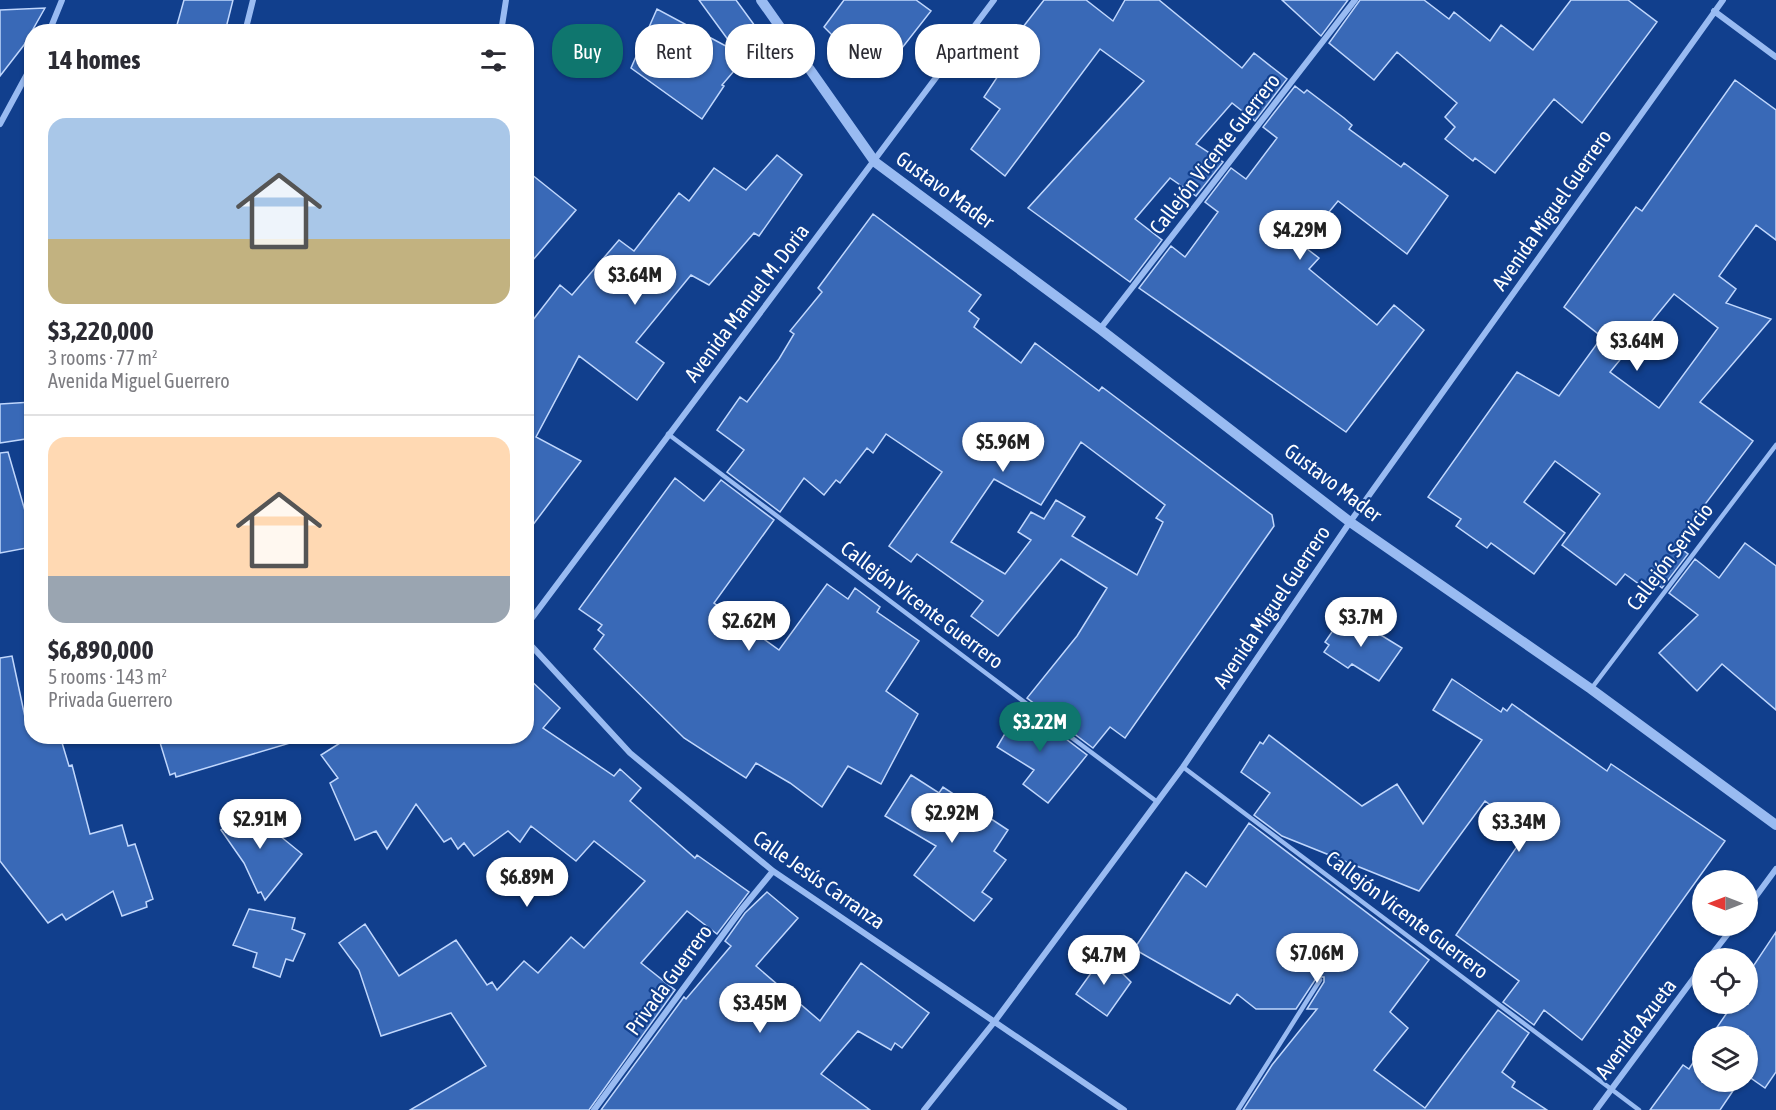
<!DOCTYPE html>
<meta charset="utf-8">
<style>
body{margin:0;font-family:"Asap Condensed",sans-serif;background:#f7f7f7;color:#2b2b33;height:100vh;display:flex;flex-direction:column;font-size:22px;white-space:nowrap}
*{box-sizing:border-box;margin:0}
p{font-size:20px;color:#7c7c81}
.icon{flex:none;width:33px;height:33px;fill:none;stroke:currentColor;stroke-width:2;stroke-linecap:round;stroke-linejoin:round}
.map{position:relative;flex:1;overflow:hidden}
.drawer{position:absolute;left:24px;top:24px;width:510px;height:720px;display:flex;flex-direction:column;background:#fff;border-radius:24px;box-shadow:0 2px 4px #0004}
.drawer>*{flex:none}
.hud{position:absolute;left:552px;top:24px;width:570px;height:54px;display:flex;gap:12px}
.needle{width:39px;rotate:270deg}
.buttons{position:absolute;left:1692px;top:870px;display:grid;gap:12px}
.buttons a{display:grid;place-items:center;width:66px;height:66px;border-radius:50%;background:#fff;box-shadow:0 2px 4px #0004;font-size:30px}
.price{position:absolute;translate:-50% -51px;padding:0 14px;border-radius:21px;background:#fff;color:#222;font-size:20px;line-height:39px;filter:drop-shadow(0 2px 3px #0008)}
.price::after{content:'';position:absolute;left:50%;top:36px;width:18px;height:14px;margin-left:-9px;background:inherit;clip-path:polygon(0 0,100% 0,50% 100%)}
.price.current{background:#0f766e;color:#fff}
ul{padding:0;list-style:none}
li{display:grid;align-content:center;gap:12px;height:318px;padding:0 24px}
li+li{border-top:2px solid #e1e1e2}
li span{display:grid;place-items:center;height:186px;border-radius:18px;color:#555}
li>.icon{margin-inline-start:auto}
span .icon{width:108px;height:108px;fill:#fffc;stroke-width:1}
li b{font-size:26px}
h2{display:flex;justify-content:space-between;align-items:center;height:72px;padding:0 24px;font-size:26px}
.chip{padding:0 21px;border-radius:24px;background:#fff;box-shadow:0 2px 4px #0004;font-size:21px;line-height:54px}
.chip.current{background:#0f766e;color:#fff}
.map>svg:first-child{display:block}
</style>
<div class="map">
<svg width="1776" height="1110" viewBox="0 0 1776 1110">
<rect width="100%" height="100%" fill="#113f8d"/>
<path fill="#3969b7" stroke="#c0d7fd" stroke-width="1.5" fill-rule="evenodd" d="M184,0H233L225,32H175Z
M699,0H736L763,37L722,85L724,86L702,119L631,68L657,9L737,52Z
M844,0H916L931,11L902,48L890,39L868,66L846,49L824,27Z
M1044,0H1086L1113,21L1125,0H1159L1242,68L1254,53L1287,79L1255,121L1232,103L1196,144L1223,162L1196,196L1170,178L1135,219L1162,240L1130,282L1028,208L1144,81L1100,49L1005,176L971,149L1000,109L984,97L1000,73L992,67Z
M1282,0H1348L1321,36Z
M1360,0H1424L1449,19L1454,12L1490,41L1501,25L1533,50L1571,0H1628L1657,22L1582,123L1554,99L1495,173L1475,158L1473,161L1445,139L1455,127L1445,117L1457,103L1397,52L1374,80L1329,43Z
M45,8L24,45L0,76V10Z
M1735,80L1776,110V240L1756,225L1719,276L1736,289L1726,303L1771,319L1700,402L1753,441L1675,544L1688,554L1662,588L1650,578L1643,587L1625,574L1616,585L1562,545L1600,494L1555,461L1524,502L1565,533L1534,574L1491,543L1487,548L1456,526L1461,519L1428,497L1517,372L1559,396L1602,337L1564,307L1636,207L1642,211ZM1674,294L1718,328L1659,408L1610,372Z
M1295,86L1304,93L1307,90L1344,118L1352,125L1349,129L1401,167L1404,163L1448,196L1407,254L1338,201L1302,245L1319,258L1309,269L1377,325L1394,305L1424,330L1346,432L1139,288L1171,246L1185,257L1218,212L1205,202L1231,168L1246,179L1277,138L1263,127Z
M777,155L802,175L759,236L754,233L709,285L691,275L636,342L664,363L637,400L579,356L536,437L581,461L526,534V329L529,325L560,285L572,295L619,240L634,251L679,193L689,201L714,168L746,190Z
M526,170L576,210L526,268Z
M873,214L981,295L969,311L979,319L974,327L1021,363L1035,343L1099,391L1102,387L1272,515L1274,526L1125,738L1110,727L1093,748L1027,698L1077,636L1107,588L1061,559L998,636L971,616L983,601L917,554L911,562L889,546L942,472L886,434L873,453L867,448L840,483L836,480L824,495L804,478L780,512L727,472L744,450L717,430L740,397L747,402L779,359L794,334L790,331L822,292L818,288ZM1081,442L1165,505L1156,518L1163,522L1137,575L1072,536L1085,517L1056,500L1044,519L1031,512L1018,532L1031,540L1005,574L951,542L994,479L1041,505Z
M32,402V438L0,443V404Z
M8,452L32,535V547L0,553V453Z
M675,478L704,501L721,480L774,520L714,603L779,650L827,584L848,599L855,588L880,607L877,612L919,641L886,691L918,714L881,784L848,766L822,807L790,783L756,763L746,778L684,738L594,649L604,635L598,630L602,625L579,609Z
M1745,543L1776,566V710L1722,664L1697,691L1659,653L1698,615L1669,593L1695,559L1719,578Z
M1345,613L1402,648L1379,681L1352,664L1348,668L1324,652L1329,645L1325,642Z
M12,656L28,731L32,730V736H60L69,766L72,765L90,834L122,825L128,846L135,844L153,899L146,902L147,907L122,916L113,891L66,920L62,914L48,923L0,861V658Z
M526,676L560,708L543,728L614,776L620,769L641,788L630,801L695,858L697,855L749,892L717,934L687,911L641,963L675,990L589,1110H410L486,1066L451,1013L381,1036L359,970L339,943L365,924L399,976L456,940L487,985L492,982L497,990L524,961L538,973L571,937L584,948L645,881L594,841L576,861L531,826L520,842L508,831L474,856L464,843L458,849L451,838L444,842L416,804L387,849L376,831L355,840L330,783L338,778L321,755L351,736H526Z
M1452,679L1501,712L1503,708L1507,711L1512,704L1607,771L1611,764L1725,841L1582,1040L1544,1010L1534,1025L1503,1002L1519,981L1456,935L1527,832L1485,801L1419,891L1282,836L1254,815L1270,793L1241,772L1260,742L1263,744L1269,735L1362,806L1397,784L1423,824L1482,740L1433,710Z
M1021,705L1087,755L1048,803L1023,784L1034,770L997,747L1006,732L1002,729Z
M158,736H289L290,743L176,777L175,773L170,775Z
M911,775L939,793L943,787L1008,830L994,851L1006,860L982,892L992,899L974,921L914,875L936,846L885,816Z
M250,809L255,825L263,822L302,854L265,900L261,892L258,893L244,863L221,830L227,826L221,812Z
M1249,823L1429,960L1390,1012L1408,1028L1374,1070L1425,1108L1498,1010L1529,1033L1502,1072L1515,1082L1512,1087L1547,1110H1243L1272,1065L1317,1009H1307L1324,982V977H1317L1296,1009H1256L1237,994L1230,1004L1134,949L1186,872L1206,887Z
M767,892L798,918L756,966L820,1021L861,963L929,1013L902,1048L895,1043L891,1050L858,1031L821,1074L870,1110H601L684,997L686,999L731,946L725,941L745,913Z
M249,909L295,918L292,929L305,934L293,961L286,959L280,977L253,967L257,953L233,945Z
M1776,932V1072L1765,1088L1748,1076V1036H1711L1733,1004H1748V974Z
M1104,955L1131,982L1107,1016L1076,994Z
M1702,1049V1082H1739L1720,1110H1650L1683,1065L1689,1069Z"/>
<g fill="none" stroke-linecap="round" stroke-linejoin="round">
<path stroke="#99bbf2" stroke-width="4.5" d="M668,434L1156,801
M1591,689L1776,445
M1183,767L1639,1110
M1238,1110L1320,980"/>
<path stroke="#99bbf2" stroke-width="6" d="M1714,11L1776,57
M49,32L62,0
M245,32L253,0
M501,32L506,0
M0,124L32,65
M1100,329L1355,0
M526,626L994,0
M526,640L630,753L773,871L1124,1110
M1748,907L1776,869
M1709,958L1734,926
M594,1110L741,910L773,871
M924,1110L995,1021L1183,767L1350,522L1723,0
M1596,1110L1702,967"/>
<path stroke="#99bbf2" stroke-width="10" d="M761,0L875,162L1100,329L1350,522L1591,689L1776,825"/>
</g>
<g text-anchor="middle" stroke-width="4.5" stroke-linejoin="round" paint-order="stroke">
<g font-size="21" fill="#fff" stroke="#113f8d">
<text transform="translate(1215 154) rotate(-52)" y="7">Callejón Vicente Guerrero</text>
<text transform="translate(945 190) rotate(36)" y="7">Gustavo Mader</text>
<text transform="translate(1552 210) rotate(-55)" y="7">Avenida Miguel Guerrero</text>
<text transform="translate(747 303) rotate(-53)" y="7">Avenida Manuel M. Doria</text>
<text transform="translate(1333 483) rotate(37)" y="7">Gustavo Mader</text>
<text transform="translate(1670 557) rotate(-53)" y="7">Callejón Servicio</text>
<text transform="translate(922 605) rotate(37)" y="7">Callejón Vicente Guerrero</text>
<text transform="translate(1272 607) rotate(-56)" y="7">Avenida Miguel Guerrero</text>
<text transform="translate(819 880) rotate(35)" y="7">Calle Jesús Carranza</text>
<text transform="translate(1407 915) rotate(37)" y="7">Callejón Vicente Guerrero</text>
<text transform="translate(669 980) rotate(-54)" y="7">Privada Guerrero</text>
<text transform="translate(1636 1029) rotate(-53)" y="7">Avenida Azueta</text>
</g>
</g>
</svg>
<div class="buttons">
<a><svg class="needle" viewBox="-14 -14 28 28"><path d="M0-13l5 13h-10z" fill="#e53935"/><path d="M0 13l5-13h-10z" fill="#7c7c81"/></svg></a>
<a><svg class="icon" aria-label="locate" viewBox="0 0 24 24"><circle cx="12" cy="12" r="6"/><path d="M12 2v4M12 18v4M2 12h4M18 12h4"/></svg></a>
<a><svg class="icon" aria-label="layers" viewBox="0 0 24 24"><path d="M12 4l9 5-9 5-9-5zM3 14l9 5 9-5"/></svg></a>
</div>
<b class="price" style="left:1300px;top:261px">$4.29M</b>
<b class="price" style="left:635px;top:306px">$3.64M</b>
<b class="price" style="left:1637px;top:372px">$3.64M</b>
<b class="price" style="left:1003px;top:473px">$5.96M</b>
<b class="price" style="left:1361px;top:648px">$3.7M</b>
<b class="price" style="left:749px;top:652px">$2.62M</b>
<b class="price current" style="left:1040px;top:753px">$3.22M</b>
<b class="price" style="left:952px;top:844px">$2.92M</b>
<b class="price" style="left:260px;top:850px">$2.91M</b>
<b class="price" style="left:1519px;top:853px">$3.34M</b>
<b class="price" style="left:527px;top:908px">$6.89M</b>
<b class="price" style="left:1317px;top:984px">$7.06M</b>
<b class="price" style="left:1104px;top:986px">$4.7M</b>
<b class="price" style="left:760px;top:1034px">$3.45M</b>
<div class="hud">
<a class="chip current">Buy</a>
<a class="chip">Rent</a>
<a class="chip">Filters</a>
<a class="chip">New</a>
<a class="chip">Apartment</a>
</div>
<section class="drawer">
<h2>14 homes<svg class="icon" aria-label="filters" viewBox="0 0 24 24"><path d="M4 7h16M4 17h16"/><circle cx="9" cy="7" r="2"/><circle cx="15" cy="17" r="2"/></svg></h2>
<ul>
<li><span style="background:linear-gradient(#a9c7e8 65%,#c2b280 0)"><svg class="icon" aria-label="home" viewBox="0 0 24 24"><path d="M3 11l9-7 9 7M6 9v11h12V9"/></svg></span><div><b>$3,220,000</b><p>3 rooms · 77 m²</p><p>Avenida Miguel Guerrero</p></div></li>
<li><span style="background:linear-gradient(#ffd9b3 75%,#9aa5b1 0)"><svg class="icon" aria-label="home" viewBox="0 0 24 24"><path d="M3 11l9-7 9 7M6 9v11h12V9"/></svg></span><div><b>$6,890,000</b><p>5 rooms · 143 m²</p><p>Privada Guerrero</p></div></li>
</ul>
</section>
</div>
